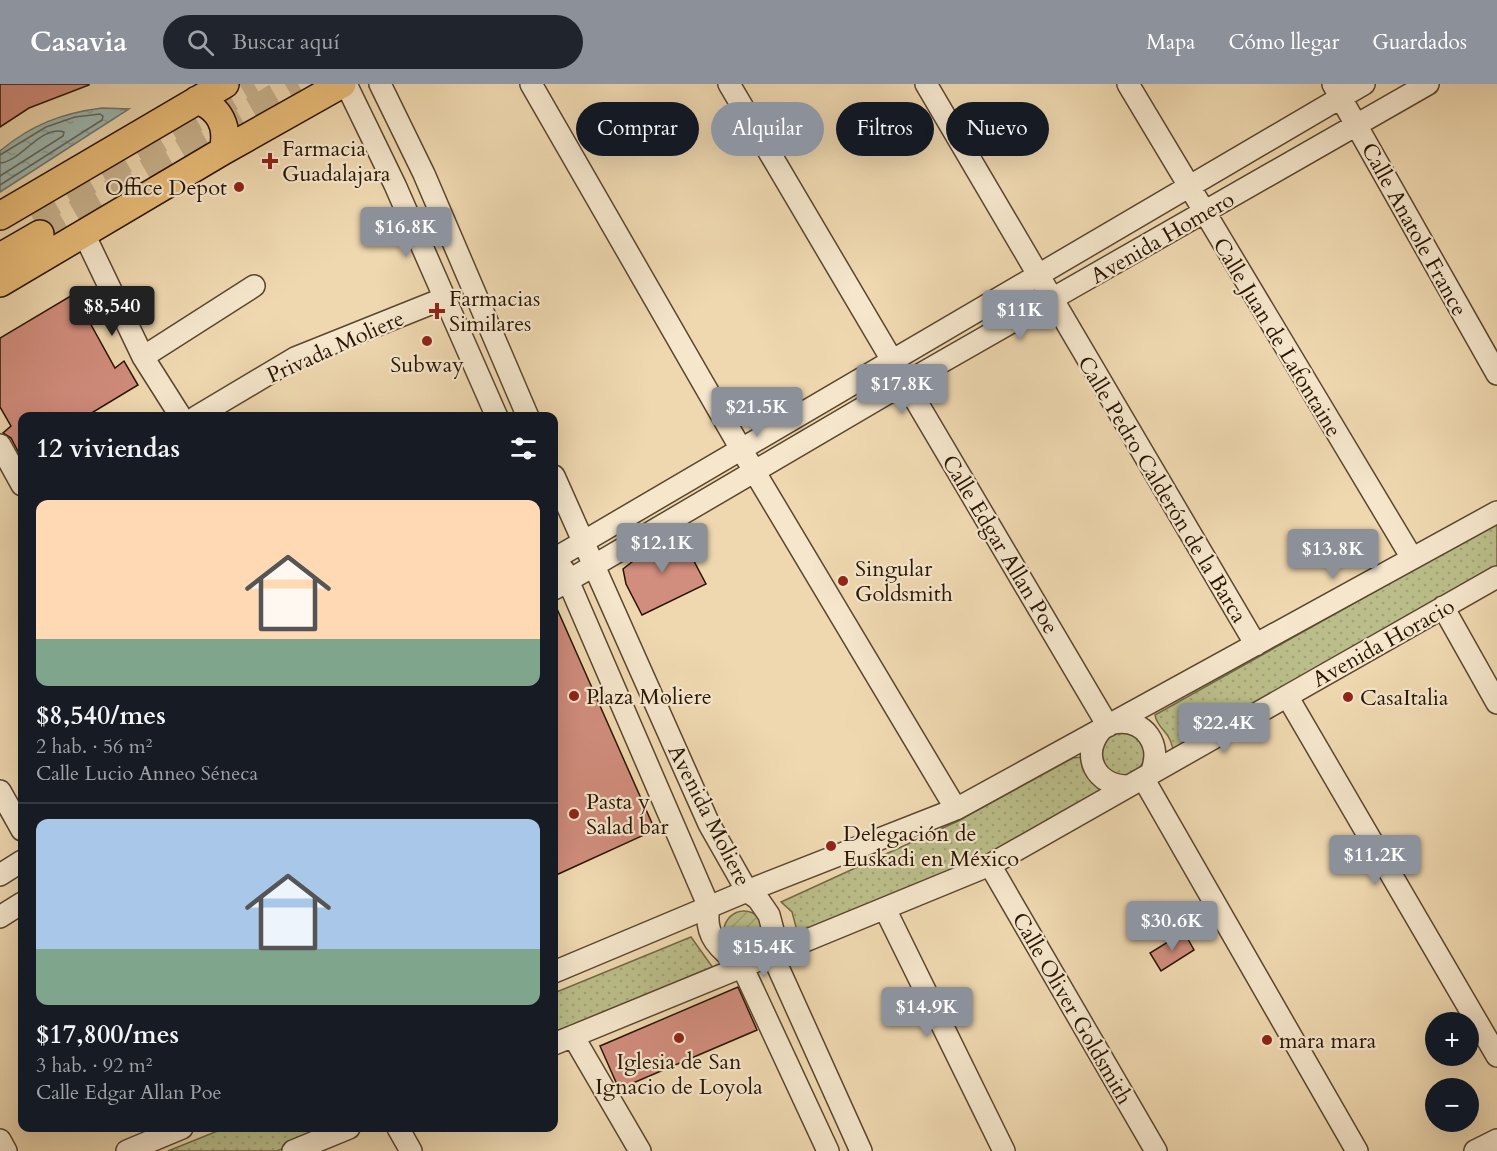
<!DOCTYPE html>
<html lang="es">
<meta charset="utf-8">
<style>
body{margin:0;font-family:Cardo,serif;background:#20242c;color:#f1f3f6;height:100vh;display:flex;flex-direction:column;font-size:22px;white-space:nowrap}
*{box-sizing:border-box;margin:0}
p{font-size:20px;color:#9ea1a6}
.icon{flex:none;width:33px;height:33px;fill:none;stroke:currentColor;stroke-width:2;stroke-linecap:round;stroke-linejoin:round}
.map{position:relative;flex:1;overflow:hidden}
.side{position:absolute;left:18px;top:328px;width:540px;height:720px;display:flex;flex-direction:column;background:#171b24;border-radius:12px;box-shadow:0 6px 24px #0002}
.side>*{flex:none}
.hud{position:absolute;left:576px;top:18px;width:570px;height:54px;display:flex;gap:12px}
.tools{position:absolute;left:1425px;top:928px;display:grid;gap:12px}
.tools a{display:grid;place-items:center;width:54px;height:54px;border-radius:50%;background:#171b24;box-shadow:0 6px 24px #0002;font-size:30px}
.price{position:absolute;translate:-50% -51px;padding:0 14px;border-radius:6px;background:#8c9099;color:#fff;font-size:20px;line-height:39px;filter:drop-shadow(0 2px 3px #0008)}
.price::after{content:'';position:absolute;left:50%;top:36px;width:18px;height:14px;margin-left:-9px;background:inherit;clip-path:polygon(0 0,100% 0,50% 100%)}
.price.selected{background:#222;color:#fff}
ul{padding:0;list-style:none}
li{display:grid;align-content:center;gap:12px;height:318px;padding:0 18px}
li+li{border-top:2px solid #363941}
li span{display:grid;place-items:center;height:186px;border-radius:12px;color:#555}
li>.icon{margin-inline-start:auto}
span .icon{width:108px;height:108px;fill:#fffc;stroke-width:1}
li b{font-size:26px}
h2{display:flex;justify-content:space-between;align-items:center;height:72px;padding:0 18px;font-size:26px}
.tag{padding:0 21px;border-radius:27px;background:#171b24;box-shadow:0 6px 24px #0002;font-size:21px;line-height:54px}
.tag.selected{background:#8c9099;color:#fff}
header{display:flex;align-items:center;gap:36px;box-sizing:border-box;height:84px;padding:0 30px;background:#8c9099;color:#fff}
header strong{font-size:28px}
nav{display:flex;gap:33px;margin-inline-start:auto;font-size:21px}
.search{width:420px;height:54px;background:#20242c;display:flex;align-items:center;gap:15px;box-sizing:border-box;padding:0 21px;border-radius:33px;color:#9ea1a6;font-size:22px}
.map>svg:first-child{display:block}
</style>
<header>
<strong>Casavia</strong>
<div class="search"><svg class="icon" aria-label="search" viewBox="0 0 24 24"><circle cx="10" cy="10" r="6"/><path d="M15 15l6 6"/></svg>Buscar aquí</div>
<nav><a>Mapa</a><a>Cómo llegar</a><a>Guardados</a></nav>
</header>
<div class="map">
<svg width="1497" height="1067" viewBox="0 0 1497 1067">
<defs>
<pattern id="park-dots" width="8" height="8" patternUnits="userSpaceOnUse" patternTransform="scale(1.5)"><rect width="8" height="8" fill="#bbbe8a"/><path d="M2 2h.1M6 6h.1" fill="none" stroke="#a1a275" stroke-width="1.8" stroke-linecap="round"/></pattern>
<pattern id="garden-furrows" width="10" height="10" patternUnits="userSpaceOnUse" patternTransform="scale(1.5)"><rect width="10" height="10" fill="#bbbe8a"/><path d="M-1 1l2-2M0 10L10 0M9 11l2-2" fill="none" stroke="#a1a275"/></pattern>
<pattern id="water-ripples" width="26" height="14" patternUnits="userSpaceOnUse" patternTransform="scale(1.5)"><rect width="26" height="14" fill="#9cb8b3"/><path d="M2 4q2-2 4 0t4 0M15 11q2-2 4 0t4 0" fill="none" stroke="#869d98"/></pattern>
</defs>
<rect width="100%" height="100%" fill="#efd8b0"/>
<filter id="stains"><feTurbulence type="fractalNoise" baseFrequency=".00333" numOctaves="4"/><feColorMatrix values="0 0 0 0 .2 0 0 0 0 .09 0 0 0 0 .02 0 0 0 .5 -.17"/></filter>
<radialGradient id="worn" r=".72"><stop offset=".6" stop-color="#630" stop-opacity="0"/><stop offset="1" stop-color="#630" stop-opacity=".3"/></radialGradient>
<path fill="url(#park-dots)" stroke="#726a46" stroke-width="1.5" d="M1497,439V490L1176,669C1171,664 1173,662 1170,656C1166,646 1157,643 1155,631Z
M1101 669a22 22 0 1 1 44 0a22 22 0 1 1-44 0Z
M1082,673L1100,705L1098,712L993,774L799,854L792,828L781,818L958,737L1073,674Z
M691,853L716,888L554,955V909Z
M225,1044H334L277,1067H168Z"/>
<path fill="url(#garden-furrows)" stroke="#726a46" stroke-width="1.5" d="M724 847a20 20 0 1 1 40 0a20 20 0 1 1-40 0Z"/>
<path fill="url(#water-ripples)" stroke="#6e776d" stroke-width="1.5" d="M102,24L129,25L0,108V67C31,41 62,29 102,24Z"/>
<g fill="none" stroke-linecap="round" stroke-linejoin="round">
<path stroke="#62665b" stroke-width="1.5" d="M0,71L46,43L75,33L100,30L103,32L102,36L0,101
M0,79C22,77 40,41 64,48L63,52L0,92"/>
</g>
<path fill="#d18d7d" stroke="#291503" stroke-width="1.5" d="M0,0H89V1L29,24L0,43Z
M74,210L115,284L124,277L138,301L85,333H22V375L11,354L3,349L11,342L0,323V254Z
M678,447L706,500L642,531L626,500L623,485L651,463Z
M554,518L655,746L554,792Z
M1184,848L1194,866L1161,887L1150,869Z
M738,903L757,946L619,1005L600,962Z"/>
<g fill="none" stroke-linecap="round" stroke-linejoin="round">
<path stroke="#c7b18d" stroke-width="27" stroke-dasharray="27 14" stroke-linecap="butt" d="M31,131L254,0
M40,150L298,0"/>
<defs>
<path id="minor" d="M346,0L395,101L497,333
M380,0L424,90L528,333
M531,0L741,365L956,725
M729,0L1108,642
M926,0L1256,561
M1128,0L1412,474
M1333,0L1497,290
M84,150L143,273L181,333
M143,273L254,202
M196,333L295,274L445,214
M0,361L22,401
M554,392L709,740L747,807L758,815L769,831L774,850L772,870L861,1067
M554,475L1364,0
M563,485L709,823C703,853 721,866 742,882L828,1067
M554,505L905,299L1428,0
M1443,523L1497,619
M1287,612L1497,972
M1114,639C1145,634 1163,661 1151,689
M1101,646C1080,672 1096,702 1128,702
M1143,694L1357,1067
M0,707L22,746
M990,781L1156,1067
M0,791L22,777
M885,825L1004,1067
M0,833L22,819
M554,888L747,807L956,725L1497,428
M573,952L640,1067
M554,960L990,781L1497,493
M398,1044L411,1067
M0,1056L6,1067
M127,1067L182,1044
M293,1067L349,1044
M1475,1067L1497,1056"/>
<path id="major" d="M197,16C220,24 229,43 223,67
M0,132L225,0
M0,173L40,150
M0,199L223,67L342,0"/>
</defs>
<use href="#minor" stroke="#5a462e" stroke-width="24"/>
<use href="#major" stroke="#291503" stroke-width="30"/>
<use href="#minor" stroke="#f5e6cc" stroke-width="21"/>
<use href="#major" stroke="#e8bc78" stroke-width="27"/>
</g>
<g fill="#8f2418" stroke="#f5e6cc" stroke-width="2">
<path d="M267 68h6v6h6v6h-6v6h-6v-6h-6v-6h6z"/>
<circle cx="239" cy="103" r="6"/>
<path d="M434 218h6v6h6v6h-6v6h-6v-6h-6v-6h6z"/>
<circle cx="427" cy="257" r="6"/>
<circle cx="843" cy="497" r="6"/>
<circle cx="574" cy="612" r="6"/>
<circle cx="1348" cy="613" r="6"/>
<circle cx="574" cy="730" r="6"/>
<circle cx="831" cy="762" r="6"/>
<circle cx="679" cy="954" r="6"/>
<circle cx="1267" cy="956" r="6"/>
</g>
<g text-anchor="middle" stroke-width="4.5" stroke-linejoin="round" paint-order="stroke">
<g font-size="22" fill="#291503" stroke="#f5e6cc" text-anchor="start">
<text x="282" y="72">Farmacia<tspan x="282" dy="25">Guadalajara</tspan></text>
<text x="227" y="111" text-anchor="end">Office Depot</text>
<text x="449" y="222">Farmacias<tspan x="449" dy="25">Similares</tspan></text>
<text x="427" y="288" text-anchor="middle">Subway</text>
<text x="855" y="492">Singular<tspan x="855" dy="25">Goldsmith</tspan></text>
<text x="586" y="620">Plaza Moliere</text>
<text x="1360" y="621">CasaItalia</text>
<text x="586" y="725">Pasta y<tspan x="586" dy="25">Salad bar</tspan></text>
<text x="843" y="757">Delegación de<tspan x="843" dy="25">Euskadi en México</tspan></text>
<text x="1279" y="964">mara mara</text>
<text x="679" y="985" text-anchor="middle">Iglesia de San<tspan x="679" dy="25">Ignacio de Loyola</tspan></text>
</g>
<g font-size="22" fill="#291503" stroke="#f5e6cc">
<text transform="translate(1415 145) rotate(61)" y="8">Calle Anatole France</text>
<text transform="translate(1162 153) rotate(-30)" y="8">Avenida Homero</text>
<text transform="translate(1278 253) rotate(59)" y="8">Calle Juan de Lafontaine</text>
<text transform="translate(335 262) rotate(-24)" y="8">Privada Moliere</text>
<text transform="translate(1163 405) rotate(59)" y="8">Calle Pedro Calderón de la Barca</text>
<text transform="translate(1001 460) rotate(59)" y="8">Calle Edgar Allan Poe</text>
<text transform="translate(1383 558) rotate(-29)" y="8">Avenida Horacio</text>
<text transform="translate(710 731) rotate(63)" y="8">Avenida Moliere</text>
<text transform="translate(1073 924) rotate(60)" y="8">Calle Oliver Goldsmith</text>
</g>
</g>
<rect width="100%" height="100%" filter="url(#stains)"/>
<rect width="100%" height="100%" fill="url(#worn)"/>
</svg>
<div class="tools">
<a>+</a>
<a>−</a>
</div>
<b class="price" style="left:406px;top:174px">$16.8K</b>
<b class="price selected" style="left:112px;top:253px">$8,540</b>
<b class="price" style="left:1020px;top:257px">$11K</b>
<b class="price" style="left:902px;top:331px">$17.8K</b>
<b class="price" style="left:757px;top:354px">$21.5K</b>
<b class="price" style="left:662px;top:490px">$12.1K</b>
<b class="price" style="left:1333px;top:496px">$13.8K</b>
<b class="price" style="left:1224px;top:670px">$22.4K</b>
<b class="price" style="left:1375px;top:802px">$11.2K</b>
<b class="price" style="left:1172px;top:868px">$30.6K</b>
<b class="price" style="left:764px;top:894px">$15.4K</b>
<b class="price" style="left:927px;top:954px">$14.9K</b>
<div class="hud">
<a class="tag">Comprar</a>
<a class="tag selected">Alquilar</a>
<a class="tag">Filtros</a>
<a class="tag">Nuevo</a>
</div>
<section class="side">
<h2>12 viviendas<svg class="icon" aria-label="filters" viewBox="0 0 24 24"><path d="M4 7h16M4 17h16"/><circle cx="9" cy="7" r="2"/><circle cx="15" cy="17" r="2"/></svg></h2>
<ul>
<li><span style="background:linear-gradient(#ffd9b3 75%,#7fa58c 0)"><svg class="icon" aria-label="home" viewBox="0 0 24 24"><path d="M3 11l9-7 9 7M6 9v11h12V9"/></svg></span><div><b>$8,540/mes</b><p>2 hab. · 56 m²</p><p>Calle Lucio Anneo Séneca</p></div></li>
<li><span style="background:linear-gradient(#a9c7e8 70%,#7fa58c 0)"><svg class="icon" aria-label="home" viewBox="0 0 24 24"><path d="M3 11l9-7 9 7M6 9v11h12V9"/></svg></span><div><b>$17,800/mes</b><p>3 hab. · 92 m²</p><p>Calle Edgar Allan Poe</p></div></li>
</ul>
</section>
</div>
